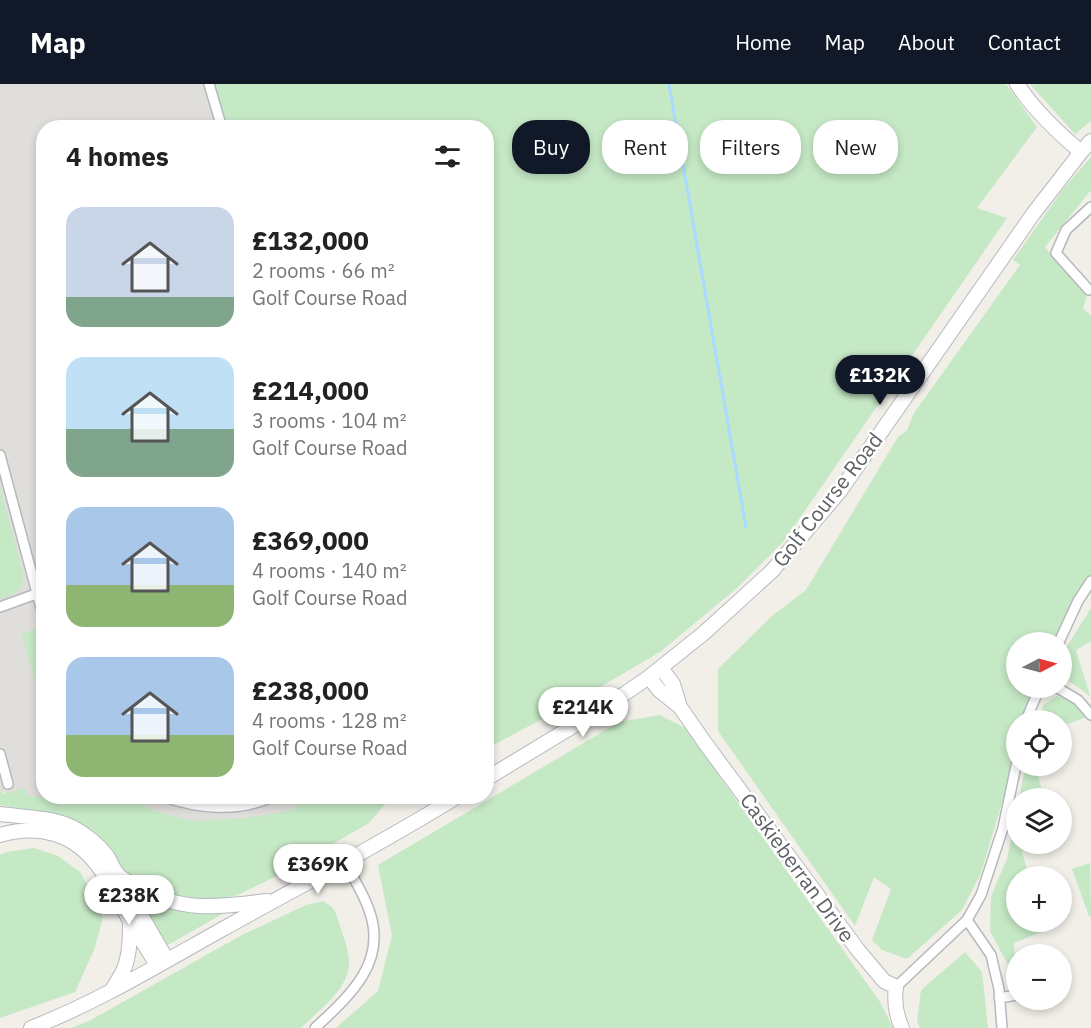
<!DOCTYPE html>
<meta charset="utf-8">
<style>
body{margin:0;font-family:"IBM Plex Sans",sans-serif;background:#f2f2f2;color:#222;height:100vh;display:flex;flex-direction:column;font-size:22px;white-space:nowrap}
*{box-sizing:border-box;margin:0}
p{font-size:20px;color:#767676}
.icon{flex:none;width:33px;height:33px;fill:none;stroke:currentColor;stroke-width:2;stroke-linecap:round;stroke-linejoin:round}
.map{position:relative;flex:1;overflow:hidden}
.sheet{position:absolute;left:36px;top:36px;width:458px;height:684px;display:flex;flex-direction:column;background:#fff;border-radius:24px;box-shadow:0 3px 9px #0003}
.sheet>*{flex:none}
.hud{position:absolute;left:512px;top:36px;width:489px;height:54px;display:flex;gap:12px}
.needle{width:39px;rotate:84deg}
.fabs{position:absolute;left:1006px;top:548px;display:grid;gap:12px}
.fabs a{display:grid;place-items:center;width:66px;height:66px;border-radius:50%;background:#fff;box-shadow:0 3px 9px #0003;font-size:30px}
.price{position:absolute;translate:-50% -51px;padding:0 14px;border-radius:21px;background:#fff;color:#222;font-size:20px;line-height:39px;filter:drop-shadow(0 2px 3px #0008)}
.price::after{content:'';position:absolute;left:50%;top:36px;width:18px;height:14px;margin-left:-9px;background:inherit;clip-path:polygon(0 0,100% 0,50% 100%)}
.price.current{background:#111827;color:#fff}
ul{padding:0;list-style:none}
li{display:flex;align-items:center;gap:18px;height:150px;padding:0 30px}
li span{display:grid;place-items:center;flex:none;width:168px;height:120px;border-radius:18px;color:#555}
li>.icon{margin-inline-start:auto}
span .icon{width:72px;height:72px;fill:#fffc;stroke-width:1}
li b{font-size:26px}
h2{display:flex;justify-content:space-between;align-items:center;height:72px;padding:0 30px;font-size:26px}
.pill{padding:0 21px;border-radius:24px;background:#fff;box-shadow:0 3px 9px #0003;font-size:21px;line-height:54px}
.pill.current{background:#111827;color:#fff}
header{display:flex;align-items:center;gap:36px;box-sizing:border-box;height:84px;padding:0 30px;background:#111827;color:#fff}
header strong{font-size:28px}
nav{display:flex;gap:33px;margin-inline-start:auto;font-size:21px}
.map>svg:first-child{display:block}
</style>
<header>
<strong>Map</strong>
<nav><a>Home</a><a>Map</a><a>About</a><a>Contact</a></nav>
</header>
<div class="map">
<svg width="1091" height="944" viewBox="0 0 1091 944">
<rect width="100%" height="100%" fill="#f1efe8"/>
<path fill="#e0deda" d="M0,0H210L223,43L44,44V712L344,713L272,754L68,731L0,707Z"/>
<path fill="#c5e8c5" d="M209,0H1006L1037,43L977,124L1007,134L784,457L737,504L660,568L576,617L486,665V44L222,43Z
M1030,0H1091V37L1075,50Z
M1091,73V106L1045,163L1087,212L1083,224L1091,232V497L1059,558H1017V603H1040L1026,636H1017V668L981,789L962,826L907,875L882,866L872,856L891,805L874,793L855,842L718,647V585L772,532L806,506L898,353L907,346L914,329L1020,181L1013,176L1064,104Z
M0,404L23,488C24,506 16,511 0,515Z
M1091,524V557L1076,566L1090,612L1062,592L1063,569Z
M35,545L43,577V630L22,549Z
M1057,612L1075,618L1087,633L1062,642V636H1039L1043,621Z
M660,631L685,644L880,918L893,944H336L378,907L392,852L378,781L619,638Z
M1026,681H1037L1036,684L1044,714H1019Z
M25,704L28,712L37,713L43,711L44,712L130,713L157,728L193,737L246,734L289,727L308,713H391L369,739L279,791L237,811L193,822L145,807L54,730L0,721V705L4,710Z
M1017,724V759H1030L1022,768L1029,792H1017V837H1041L1044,847L1014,859L1017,898L990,847L991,812L1007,775Z
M34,764L58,772L80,788L96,816L103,834L94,866L75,908L0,934V771L7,768Z
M1090,779L1091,832H1089L1072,785Z
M135,810C146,814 156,820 167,823C186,829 206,829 226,828L166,862Z
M323,817L332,823L335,827C340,843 348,861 349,877C350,905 319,926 301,944H71L89,937L242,851L306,821Z
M965,868L982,888L988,944H920L917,937L921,906Z"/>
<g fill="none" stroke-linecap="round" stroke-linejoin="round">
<path stroke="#aadaff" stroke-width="3" d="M669,0L746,443"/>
<defs>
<path id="street" d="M209,0L222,44
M1089,206L1056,169L1066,146L1091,123
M0,371L44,535
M0,523L36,510
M1059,558L1078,517L1091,497
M1056,603L1078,616L1091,631
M1026,636L1040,603
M0,670L8,700
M162,712C197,725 239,729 274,712
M967,836L991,871L999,905L1002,944
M896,903L967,836L981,811L1003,744L1017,677
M999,914L1017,911
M315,944C348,913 387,880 370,829C365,812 354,795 345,779"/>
<path id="secondary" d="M1017,0C1034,26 1057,48 1081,68
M661,584L673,600L680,623L705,659L858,866L884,897L896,903C894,917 896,931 902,944
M649,593L659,606L680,623
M486,695L611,619L649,593L704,549L772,487L840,407L1033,130L1081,68L1091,57
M0,730C23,733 50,733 72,743C85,750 98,760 107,772C111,778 114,787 119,792C124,796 132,800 138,803C181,829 220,823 267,817
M0,751C39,740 74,749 98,782C108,795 116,812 124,826C134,845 146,863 157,881
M119,793L167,876
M112,906C116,899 121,892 124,885C130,870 130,852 130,837
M31,944C98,918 158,881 221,846C300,802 381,760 458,712"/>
</defs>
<use href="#street" stroke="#b5b8bc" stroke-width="12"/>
<use href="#secondary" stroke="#b6babf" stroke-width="16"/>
<use href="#street" stroke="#fff" stroke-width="9"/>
<use href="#secondary" stroke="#fff" stroke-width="14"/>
</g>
<g text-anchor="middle" stroke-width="5" stroke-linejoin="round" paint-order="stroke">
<g font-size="21" fill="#5f6368" stroke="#fff">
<text transform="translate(828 416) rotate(-52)" y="7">Golf Course Road</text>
<text transform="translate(797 784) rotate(54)" y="7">Caskieberran Drive</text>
</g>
</g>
</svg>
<div class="fabs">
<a><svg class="needle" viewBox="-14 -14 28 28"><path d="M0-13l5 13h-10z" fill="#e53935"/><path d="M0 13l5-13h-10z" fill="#767676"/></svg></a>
<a><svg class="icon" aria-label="locate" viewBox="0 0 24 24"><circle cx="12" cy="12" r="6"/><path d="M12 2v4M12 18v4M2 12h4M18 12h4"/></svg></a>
<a><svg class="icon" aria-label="layers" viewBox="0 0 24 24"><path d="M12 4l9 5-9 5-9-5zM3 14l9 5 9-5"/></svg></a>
<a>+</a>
<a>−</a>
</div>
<b class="price current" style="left:880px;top:322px">£132K</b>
<b class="price" style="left:583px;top:654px">£214K</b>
<b class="price" style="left:318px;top:811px">£369K</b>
<b class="price" style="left:129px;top:842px">£238K</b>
<div class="hud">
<a class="pill current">Buy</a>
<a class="pill">Rent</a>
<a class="pill">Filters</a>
<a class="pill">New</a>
</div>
<section class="sheet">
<h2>4 homes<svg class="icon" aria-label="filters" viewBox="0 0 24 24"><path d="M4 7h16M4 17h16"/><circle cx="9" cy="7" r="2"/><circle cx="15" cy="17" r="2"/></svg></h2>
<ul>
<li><span style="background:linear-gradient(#c9d6e8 75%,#7fa58c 0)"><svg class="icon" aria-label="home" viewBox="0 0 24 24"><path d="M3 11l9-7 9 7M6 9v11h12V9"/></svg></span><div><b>£132,000</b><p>2 rooms · 66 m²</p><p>Golf Course Road</p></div></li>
<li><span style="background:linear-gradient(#bfe0f5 60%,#7fa58c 0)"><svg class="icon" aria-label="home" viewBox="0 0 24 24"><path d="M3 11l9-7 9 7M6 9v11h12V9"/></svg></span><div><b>£214,000</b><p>3 rooms · 104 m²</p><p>Golf Course Road</p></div></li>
<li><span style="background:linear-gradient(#a9c7e8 65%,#8fb573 0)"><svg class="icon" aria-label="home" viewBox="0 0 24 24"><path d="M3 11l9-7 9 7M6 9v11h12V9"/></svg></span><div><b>£369,000</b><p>4 rooms · 140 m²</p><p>Golf Course Road</p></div></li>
<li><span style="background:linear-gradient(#a9c7e8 65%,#8fb573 0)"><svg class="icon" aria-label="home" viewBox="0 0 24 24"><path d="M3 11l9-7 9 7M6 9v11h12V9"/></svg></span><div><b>£238,000</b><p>4 rooms · 128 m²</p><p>Golf Course Road</p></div></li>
</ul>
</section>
</div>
